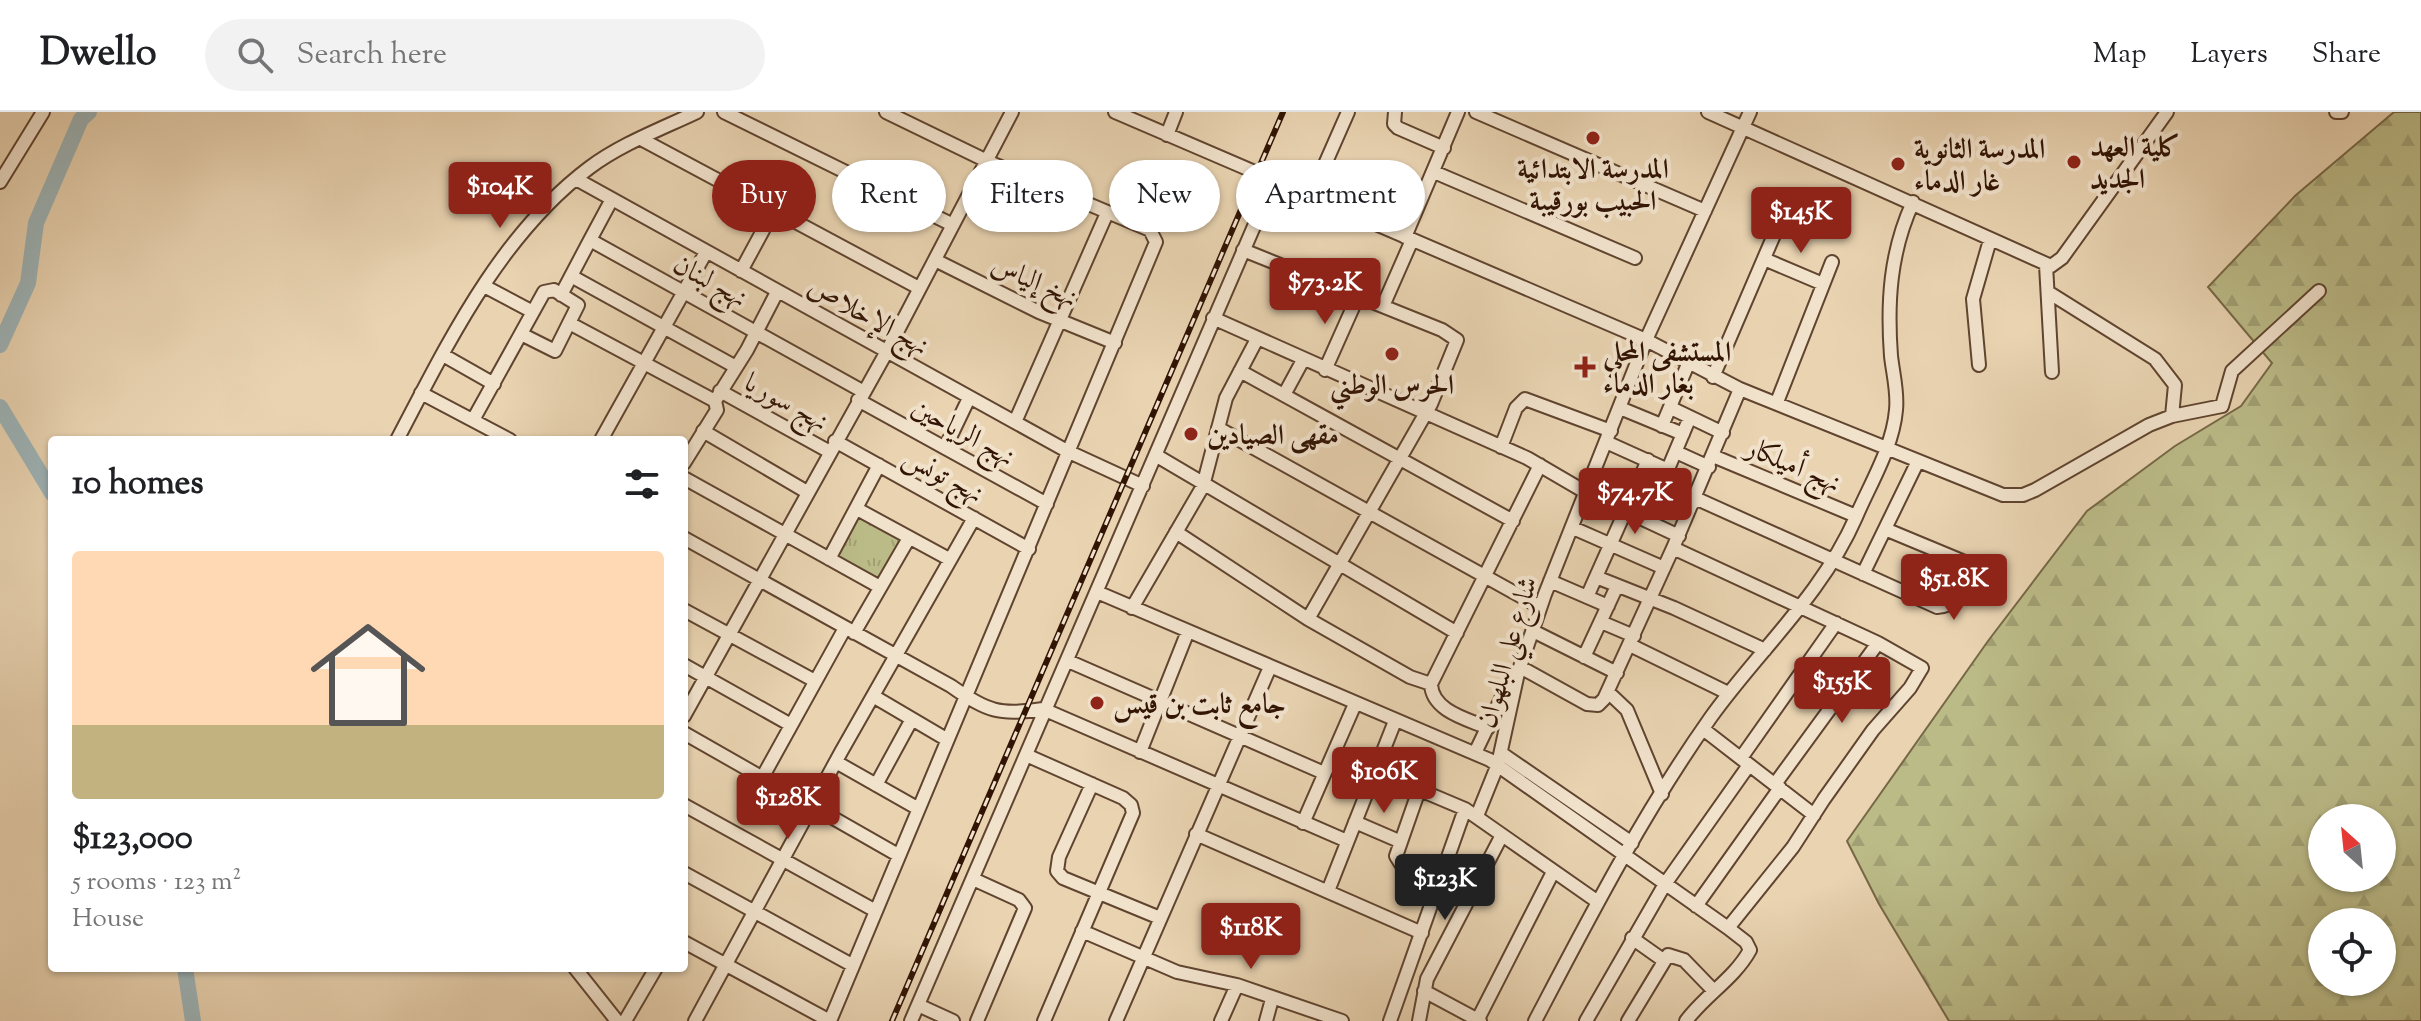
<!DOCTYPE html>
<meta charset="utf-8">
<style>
body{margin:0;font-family:"Sorts Mill Goudy",Amiri,serif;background:#f2f2f2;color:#202124;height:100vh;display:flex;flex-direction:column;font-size:30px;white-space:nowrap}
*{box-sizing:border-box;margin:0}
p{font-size:26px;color:#757577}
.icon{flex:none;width:44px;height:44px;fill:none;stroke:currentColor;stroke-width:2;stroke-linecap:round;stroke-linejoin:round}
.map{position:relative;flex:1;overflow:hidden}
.sheet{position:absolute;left:48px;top:324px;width:640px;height:536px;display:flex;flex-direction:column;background:#fff;border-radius:8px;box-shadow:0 2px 6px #0004}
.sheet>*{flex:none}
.hud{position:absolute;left:712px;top:48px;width:760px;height:72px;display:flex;gap:16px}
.needle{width:52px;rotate:333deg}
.buttons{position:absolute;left:2308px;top:692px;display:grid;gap:16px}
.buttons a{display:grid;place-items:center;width:88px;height:88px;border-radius:50%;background:#fff;box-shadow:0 2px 6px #0004;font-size:40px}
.price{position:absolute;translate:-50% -68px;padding:0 18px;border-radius:8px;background:#8f2418;color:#fff;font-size:26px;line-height:52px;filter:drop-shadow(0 2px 4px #0008)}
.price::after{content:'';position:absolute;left:50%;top:48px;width:24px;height:18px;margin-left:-12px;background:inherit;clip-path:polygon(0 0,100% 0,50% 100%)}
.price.active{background:#222;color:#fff}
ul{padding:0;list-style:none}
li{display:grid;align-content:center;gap:16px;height:424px;padding:0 24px}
li span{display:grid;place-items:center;height:248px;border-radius:8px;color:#555}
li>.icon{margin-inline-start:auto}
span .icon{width:144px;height:144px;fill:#fffc;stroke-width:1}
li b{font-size:34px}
h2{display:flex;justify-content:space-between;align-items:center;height:96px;padding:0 24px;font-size:34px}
.pill{padding:0 28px;border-radius:36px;background:#fff;box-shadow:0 2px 6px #0004;font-size:28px;line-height:72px}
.pill.active{background:#8f2418;color:#fff}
header{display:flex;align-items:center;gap:48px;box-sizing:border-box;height:112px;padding:0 40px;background:#fff;border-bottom:2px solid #e0e0e0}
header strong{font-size:38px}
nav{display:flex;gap:44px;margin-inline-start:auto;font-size:28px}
.search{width:560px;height:72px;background:#f2f2f2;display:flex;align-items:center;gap:20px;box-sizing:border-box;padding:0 28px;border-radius:44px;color:#757577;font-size:30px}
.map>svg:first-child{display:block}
</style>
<header>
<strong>Dwello</strong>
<div class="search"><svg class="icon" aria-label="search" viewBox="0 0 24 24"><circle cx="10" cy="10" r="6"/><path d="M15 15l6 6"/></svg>Search here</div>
<nav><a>Map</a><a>Layers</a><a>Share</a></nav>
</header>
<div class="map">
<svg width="2421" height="909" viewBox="0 0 2421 909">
<defs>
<pattern id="grass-tufts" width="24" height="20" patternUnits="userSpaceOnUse" patternTransform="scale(2)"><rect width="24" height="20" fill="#bb8"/><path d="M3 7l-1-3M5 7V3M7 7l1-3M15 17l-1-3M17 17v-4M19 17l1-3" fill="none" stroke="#a1a074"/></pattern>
<pattern id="forest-firs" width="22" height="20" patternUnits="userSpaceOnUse" patternTransform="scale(2)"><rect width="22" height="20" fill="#bb8"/><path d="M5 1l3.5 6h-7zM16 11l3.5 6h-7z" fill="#a1a074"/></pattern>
</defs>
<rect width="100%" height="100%" fill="#e9d3b1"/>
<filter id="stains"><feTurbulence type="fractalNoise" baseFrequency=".0025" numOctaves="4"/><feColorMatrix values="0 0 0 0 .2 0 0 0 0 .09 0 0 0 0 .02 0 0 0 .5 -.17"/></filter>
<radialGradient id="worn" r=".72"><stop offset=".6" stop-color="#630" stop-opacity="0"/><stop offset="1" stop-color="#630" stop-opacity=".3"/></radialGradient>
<path fill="url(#grass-tufts)" stroke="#766846" stroke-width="2" d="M859,403L903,427L879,470L836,446Z"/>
<path fill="url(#forest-firs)" stroke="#766846" stroke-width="2" fill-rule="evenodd" d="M2394,0H2421V909H1949L1879,792L1847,729L1988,529L2087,399L2175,334L2241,294L2272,251L2208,175L2296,83ZM2322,706H2382V766H2322ZM2322,810H2382V870H2322Z"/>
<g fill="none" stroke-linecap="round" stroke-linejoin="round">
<path stroke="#9db4b8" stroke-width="16" d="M0,233L28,171L36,111L81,7L89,0
M0,295L52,381
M185,856L193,909"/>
<defs>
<path id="minor" d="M724,0L953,113
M1115,0L1646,228L1740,277L2003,383H2023L2035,378L2149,313L2172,304L2222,294L2232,259L2319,179
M1395,0L1394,12L1398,16L1444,36
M1476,0L1705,99
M1708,0L2051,154L2062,146L2167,0
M2336,0H2342
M1167,23L1176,0
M641,27L919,176
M1434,60L1635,146
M576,67L1067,339L1143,374
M0,70L43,0
M1311,84L1348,0
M1405,125L1458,0
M590,128L612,87
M1243,138L1442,218L1457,228L1431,292L1308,507
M1764,147L1823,172
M935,148L1039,200L1115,231
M2046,153L2052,260
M741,159L774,98
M571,164L736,255
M484,174L533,200
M2048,180L2155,247L2175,273L2172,304
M561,183L590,128L864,280
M1383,194L1412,128
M1213,206L1527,346L1587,381L1679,424
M571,212L715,289
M443,243L494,272
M1979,253L1973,187L1990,128
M1325,258L1358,184
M1240,259L1513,409
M1713,265L1774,123
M720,279L830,340
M421,281L510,328
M1284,283L1303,248
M858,288L1047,392
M1777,290L1832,150
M1620,296L1683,322
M1671,296L1723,321
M473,308L544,180L554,178L578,193L555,239L521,222
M1015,310L1107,101
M1662,314L1688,252
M1218,316L1540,495
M703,319L807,380
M397,328C448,231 499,124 589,56C621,32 661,17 697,0
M601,328L706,140
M835,329L1029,437
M1606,330L1668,358
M1501,335L1516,296L1525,287L1611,319
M945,336L969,286
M1676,340L1709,355
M1157,344L1457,521
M1713,344L1856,404
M684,351L717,298L715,289L747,238L777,180
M684,366L880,475
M1639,367L1693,391
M1660,376L1690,305
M1695,386L1937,495C1953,494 1969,481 1972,465L1962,449L1885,417
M857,397L949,447
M1573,416L1664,456
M1176,420L1308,507L1410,565L1431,572
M684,426L951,574C986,599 1000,604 1043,597L1347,729
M1673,436L1878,531L1922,556L1910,576L1873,618L1824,687L1793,735L1728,816
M829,447L879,353
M1863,462L1917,351
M1596,465L1674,496L1765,538
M1550,469L1608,494
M1097,480L1490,648L1728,816L1746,830L1750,838C1734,867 1705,883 1686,909
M1587,485L1648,348
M1132,496L1203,374L1226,286L1257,227
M684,498L815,569
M1601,510L1634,524
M1533,519L1617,561
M854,521L909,426
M1630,533L1728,581
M1584,545L1617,474
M1068,549L1324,661
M684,553L791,613
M1520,555L1587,592L1598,593L1604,587L1673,436L1740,277
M1608,580L1627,598L1662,682
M873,584L946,627
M684,604L886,241L1012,0
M1488,616C1467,607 1432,599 1431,572L1540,353
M1703,617L1814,703
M684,621L898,743
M1140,640L1188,519
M1475,641L1509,570L1518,561
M1501,641L1632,731
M1026,643L1123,686L1131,693L1133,701L1044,909
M1741,646L1836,511
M836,650L917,696
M1375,659L1465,697L1598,790
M762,666L845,516
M1092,672L1059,745L1057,759L1063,766L1160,806
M1775,672L1878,531
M876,673L912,607
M1419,678L1396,744L1401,752L1440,768
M684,693L874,798
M1477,704L1498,652L1518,561L1545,482L1646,228L1750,0
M1355,710L1399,729
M1303,711L1355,592
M1196,722L1422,821
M684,761L852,853
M973,767L1019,788L1025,796L977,909
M1328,779L1395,609
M1696,794L1780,676
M1082,819L1177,860L1237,873L1342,909
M1632,826L1663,848
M684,830L830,909
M575,856L617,909
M1424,879L1480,909
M918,893L953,909
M625,909L656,856
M695,909L841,640L974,406
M830,909L1156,130L1150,118L989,50L886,0
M911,909L1274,68
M1116,909L1270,555
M1221,909L1237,873
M1266,909L1272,887
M1390,909L1465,697
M1419,909L1427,867L1502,723
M1477,909L1553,760
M1535,909C1589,806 1643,701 1711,605C1759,538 1822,483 1856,405C1870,372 1893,335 1896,298C1898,280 1893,262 1891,244C1887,190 1890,140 1913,90
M1586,909L1665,772L1749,653
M1628,909L1668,843L1684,848L1714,879"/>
</defs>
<use href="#minor" stroke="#60442f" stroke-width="16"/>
<use href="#minor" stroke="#f1e2cc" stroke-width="12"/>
<defs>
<path id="rail" d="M892,909L1283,0"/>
</defs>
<use href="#rail" stroke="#321404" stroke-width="6"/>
<use href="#rail" stroke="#f1e2cc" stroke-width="3" stroke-dasharray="9" stroke-linecap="butt"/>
</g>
<g fill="#8f2418" stroke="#f1e2cc" stroke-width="3">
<circle cx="1593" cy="26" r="8"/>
<circle cx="2074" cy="50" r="8"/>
<circle cx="1898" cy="52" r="8"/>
<circle cx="1392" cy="242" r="8"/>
<path d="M1581 243h8v8h8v8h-8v8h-8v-8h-8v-8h8z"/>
<circle cx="1191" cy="322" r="8"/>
<circle cx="1097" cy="591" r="8"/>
</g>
<g text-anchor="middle" stroke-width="8" stroke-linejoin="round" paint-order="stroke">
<g font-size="28" font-weight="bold" fill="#321404" stroke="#f1e2cc" text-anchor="start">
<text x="2090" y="44">كلية العهد<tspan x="2090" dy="32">الجديد</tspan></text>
<text x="1914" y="46">المدرسة الثانوية<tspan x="1914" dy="32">غار الدماء</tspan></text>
<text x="1593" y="66" text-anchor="middle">المدرسة الابتدائية<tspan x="1593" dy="32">الحبيب بورقيبة</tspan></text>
<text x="1603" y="249">المستشفى المحلي<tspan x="1603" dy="32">بغار الدماء</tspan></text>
<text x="1392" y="282" text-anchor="middle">الحرس الوطني</text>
<text x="1207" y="332">مقهى الصيادين</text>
<text x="1113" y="601">جامع ثابت بن قیس</text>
</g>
<g font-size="28" fill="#321404" stroke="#f1e2cc">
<text transform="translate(711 168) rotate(29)" y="10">نهج لبنان</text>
<text transform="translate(1035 168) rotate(24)" y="10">نهخ إلياس</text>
<text transform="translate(869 203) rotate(29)" y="10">نهج الإخلاص</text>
<text transform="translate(787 289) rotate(29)" y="10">نهج سوريا</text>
<text transform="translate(964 319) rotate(29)" y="10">نهج الرياحين</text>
<text transform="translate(1794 352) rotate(23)" y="10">نهج أميلكار</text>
<text transform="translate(944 362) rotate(29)" y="10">نهج تونس</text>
<text transform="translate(1506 540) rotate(-74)" y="10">شارع علي البلهوان</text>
</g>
</g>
<rect width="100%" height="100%" filter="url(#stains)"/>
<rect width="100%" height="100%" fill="url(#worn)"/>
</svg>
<div class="buttons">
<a><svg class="needle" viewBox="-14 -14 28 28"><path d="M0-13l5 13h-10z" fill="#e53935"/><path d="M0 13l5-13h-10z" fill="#757577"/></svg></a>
<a><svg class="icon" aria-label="locate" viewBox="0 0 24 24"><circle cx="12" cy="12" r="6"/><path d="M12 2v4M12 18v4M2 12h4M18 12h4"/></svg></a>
</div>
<b class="price" style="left:500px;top:118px">$104K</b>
<b class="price" style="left:1801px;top:143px">$145K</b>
<b class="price" style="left:1325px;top:214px">$73.2K</b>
<b class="price" style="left:1635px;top:424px">$74.7K</b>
<b class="price" style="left:1954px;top:510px">$51.8K</b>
<b class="price" style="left:1842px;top:613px">$155K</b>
<b class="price" style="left:1384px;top:703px">$106K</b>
<b class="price" style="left:788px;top:729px">$128K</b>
<b class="price active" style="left:1445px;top:810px">$123K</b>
<b class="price" style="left:1251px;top:859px">$118K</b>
<div class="hud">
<a class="pill active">Buy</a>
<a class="pill">Rent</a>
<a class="pill">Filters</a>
<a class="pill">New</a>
<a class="pill">Apartment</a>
</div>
<section class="sheet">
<h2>10 homes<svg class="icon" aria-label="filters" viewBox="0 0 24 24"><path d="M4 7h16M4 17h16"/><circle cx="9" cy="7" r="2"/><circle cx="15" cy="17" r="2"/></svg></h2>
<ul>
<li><span style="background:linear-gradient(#ffd9b3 70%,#c2b280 0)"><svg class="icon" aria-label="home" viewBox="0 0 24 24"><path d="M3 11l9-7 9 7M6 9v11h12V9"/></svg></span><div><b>$123,000</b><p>5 rooms · 123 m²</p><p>House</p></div></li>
</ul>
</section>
</div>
